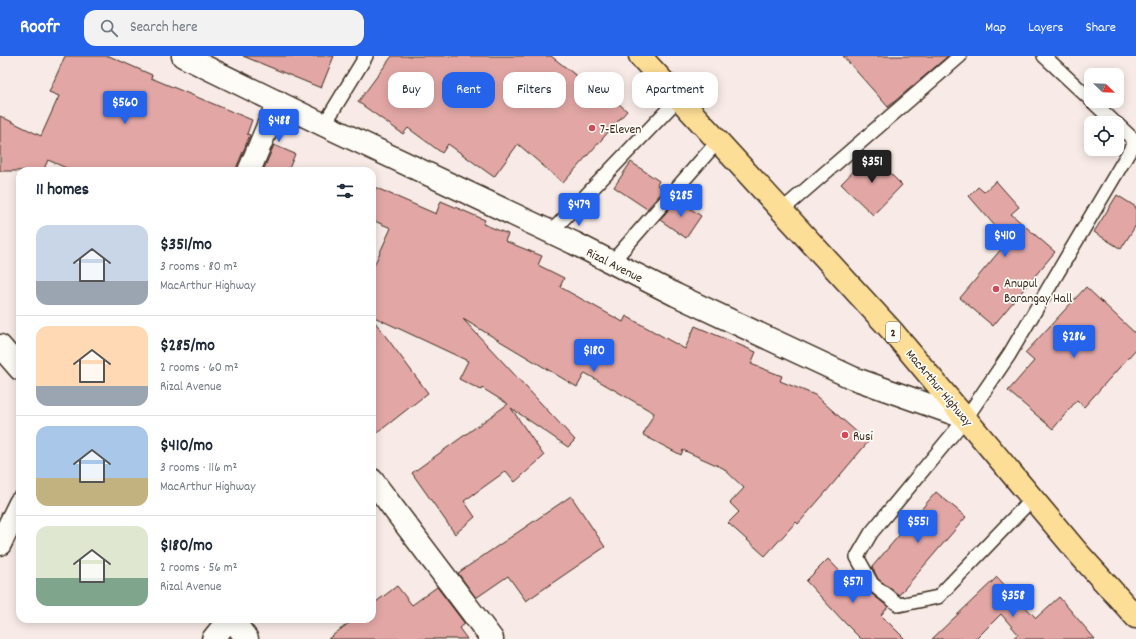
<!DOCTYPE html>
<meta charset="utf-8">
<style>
body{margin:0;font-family:Dekko,sans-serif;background:#f2f2f3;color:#1f2937;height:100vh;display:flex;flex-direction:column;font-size:15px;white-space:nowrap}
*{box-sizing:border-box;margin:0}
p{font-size:13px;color:#747a83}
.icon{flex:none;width:22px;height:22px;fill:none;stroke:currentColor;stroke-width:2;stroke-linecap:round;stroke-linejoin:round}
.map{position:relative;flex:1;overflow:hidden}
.details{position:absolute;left:16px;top:111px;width:360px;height:456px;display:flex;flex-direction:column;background:#fff;border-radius:12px;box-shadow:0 2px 10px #0003}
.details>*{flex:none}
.guide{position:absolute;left:388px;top:16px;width:380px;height:36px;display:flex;gap:8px}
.needle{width:26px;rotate:113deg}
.buttons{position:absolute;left:1084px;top:12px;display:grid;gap:8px}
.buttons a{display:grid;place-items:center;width:40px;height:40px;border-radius:8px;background:#fff;box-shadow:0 2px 10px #0003;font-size:20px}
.price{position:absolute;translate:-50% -34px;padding:0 9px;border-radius:4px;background:#2563eb;color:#fff;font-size:13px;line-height:26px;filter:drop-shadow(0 1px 2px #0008)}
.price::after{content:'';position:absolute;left:50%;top:24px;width:12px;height:9px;margin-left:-6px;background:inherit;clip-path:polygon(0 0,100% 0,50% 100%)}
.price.current{background:#222;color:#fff}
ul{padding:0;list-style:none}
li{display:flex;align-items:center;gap:12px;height:100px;padding:0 20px}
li+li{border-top:1px solid #e0e1e3}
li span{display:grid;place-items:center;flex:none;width:112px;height:80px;border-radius:12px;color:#555}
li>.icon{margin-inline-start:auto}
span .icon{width:48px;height:48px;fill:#fffc;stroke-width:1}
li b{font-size:17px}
h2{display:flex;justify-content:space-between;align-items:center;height:48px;padding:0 20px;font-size:17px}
.pill{padding:0 14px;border-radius:12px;background:#fff;box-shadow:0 2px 10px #0003;font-size:14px;line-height:36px}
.pill.current{background:#2563eb;color:#fff}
header{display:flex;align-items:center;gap:24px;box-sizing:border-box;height:56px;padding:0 20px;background:#2563eb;color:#fff}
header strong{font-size:19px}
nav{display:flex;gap:22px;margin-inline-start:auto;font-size:14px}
.search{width:280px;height:36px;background:#f2f2f3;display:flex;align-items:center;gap:10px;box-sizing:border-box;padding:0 14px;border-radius:12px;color:#747a83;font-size:15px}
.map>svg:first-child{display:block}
</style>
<header>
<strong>Roofr</strong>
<div class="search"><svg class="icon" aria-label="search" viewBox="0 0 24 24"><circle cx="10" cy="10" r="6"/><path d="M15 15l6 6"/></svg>Search here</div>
<nav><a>Map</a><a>Layers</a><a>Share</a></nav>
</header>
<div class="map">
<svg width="1136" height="583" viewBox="0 0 1136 583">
<rect width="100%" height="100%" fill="#f8ebe7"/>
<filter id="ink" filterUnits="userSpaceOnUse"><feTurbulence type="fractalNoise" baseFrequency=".025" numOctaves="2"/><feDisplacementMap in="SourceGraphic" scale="8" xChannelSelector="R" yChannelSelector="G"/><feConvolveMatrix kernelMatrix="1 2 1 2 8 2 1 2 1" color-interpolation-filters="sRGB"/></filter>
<g filter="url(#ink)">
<path fill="#e2a7a5" stroke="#3b2a1e" d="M65,0H109L152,19L151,22L252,64L247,78L250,79L237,110V115H73L48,104L43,115H0V60L41,80L59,40L49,36Z
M243,0H334L321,32Z
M392,0H551L587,28L591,23L627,55L563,127L518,88L494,121L448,88L442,97L408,72L403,78L358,46Z
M843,0H948L888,51Z
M274,89L295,98L288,115H263Z
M870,98L902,129L873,159L841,128Z
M631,106L659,125L657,129L664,134L647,153L614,131Z
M996,125L1019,151L1011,158L1055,196L993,270L960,242L1008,185L969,140L978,131L984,136Z
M372,130L436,158L441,145L485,164L483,168L508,178L505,185L542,200L538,209L564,222L560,231L623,266L626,260L685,293L695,270L756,296L751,308L782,320L780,325L815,339L868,386L825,437L798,468L796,466L765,500L728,467L739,456L730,447L744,432L723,412L683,394L681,399L643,379L654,357L585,317L577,331L463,263L575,384L568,391L511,352L544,400L515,426L506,415L464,445L475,461L455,478L412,417L508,348L482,332L481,334L459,323L468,305L372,260V214L391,172L372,164Z
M1117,139L1136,151V169L1121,193L1094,176Z
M677,143L701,160L686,182L660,164Z
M1086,231L1136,278V293L1084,351L1077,344L1053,373L1008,335L1034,305L1025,297Z
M372,262L428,337L372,381Z
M936,436L966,461L899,539L878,523L872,511Z
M571,440L605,491L526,545L508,520L476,542L458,517Z
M828,503L855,531L861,524L867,534L888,551L881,559L905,583H861L845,567L806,525Z
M997,521L1036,562L1059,541L1095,583H1012L1018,578L1001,558L976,583H932Z
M397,530L412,549L437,531L465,568L459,572L467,583H328L354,563H372V549Z"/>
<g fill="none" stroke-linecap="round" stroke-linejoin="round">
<defs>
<path id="service" d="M1044,0L1091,44
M1092,45L1115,67
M1117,68L1135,85
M324,69L366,0
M781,155L960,0
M551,176L679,42
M612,206L718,85
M1032,443L938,541L899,549L872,528L857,501L871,477L966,362L1009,299L1136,84"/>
<path id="minor" d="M249,115L278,46
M0,290L20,313
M372,424L492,583
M0,488L20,447
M232,563L247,583
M213,583L229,563"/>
<path id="tertiary" d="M183,0L324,69L574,187L676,239L853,322L966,362"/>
<path id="trunk" d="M640,0L893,276L1079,498L1136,561"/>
</defs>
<use href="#service" stroke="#3b2a1e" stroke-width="16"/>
<use href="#minor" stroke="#3b2a1e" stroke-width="25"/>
<use href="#tertiary" stroke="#3b2a1e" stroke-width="25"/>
<use href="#trunk" stroke="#3b2a1e" stroke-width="25"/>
<use href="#service" stroke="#fdfcf7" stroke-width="13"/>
<use href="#minor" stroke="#fdfcf7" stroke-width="22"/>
<use href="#tertiary" stroke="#fdfcf7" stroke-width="22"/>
<use href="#trunk" stroke="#fdde96" stroke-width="22"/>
</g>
</g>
<g fill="#d1495b" stroke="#fdfcf7" stroke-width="1.5">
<circle cx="592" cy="72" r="4"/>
<circle cx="996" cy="233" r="4"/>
<circle cx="845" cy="379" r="4"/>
</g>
<g text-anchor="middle" stroke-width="3.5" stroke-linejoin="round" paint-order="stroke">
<rect fill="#fdfcf7" stroke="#75695f" stroke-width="1" x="886" y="266" width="14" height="20" rx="3"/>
<g font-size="12" font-weight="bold" fill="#3b2a1e">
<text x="893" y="280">2</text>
</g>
<g font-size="13" fill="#3b2a1e" stroke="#fdfcf7" text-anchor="start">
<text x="600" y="77">7-Eleven</text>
<text x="1004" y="231">Anupul<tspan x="1004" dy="15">Barangay Hall</tspan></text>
<text x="853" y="384">Rusi</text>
</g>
<g font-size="13" fill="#3b2a1e" stroke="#fdfcf7">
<text transform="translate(615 208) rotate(27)" y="5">Rizal Avenue</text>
<text transform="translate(940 331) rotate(50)" y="5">MacArthur Highway</text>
</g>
</g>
</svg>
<div class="buttons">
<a><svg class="needle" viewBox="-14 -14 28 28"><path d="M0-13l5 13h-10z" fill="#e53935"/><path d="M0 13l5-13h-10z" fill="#747a83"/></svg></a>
<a><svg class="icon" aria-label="locate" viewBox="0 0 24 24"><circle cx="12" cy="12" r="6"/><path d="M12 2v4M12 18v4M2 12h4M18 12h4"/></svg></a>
</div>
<b class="price" style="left:125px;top:69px">$560</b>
<b class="price" style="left:279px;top:87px">$488</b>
<b class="price current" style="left:872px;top:128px">$351</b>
<b class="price" style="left:681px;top:162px">$285</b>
<b class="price" style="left:579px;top:171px">$479</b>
<b class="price" style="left:1005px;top:202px">$410</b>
<b class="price" style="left:1074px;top:303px">$286</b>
<b class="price" style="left:594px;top:317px">$180</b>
<b class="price" style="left:918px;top:488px">$551</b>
<b class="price" style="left:853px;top:548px">$571</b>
<b class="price" style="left:1013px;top:562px">$358</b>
<div class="guide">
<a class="pill">Buy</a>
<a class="pill current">Rent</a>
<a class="pill">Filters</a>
<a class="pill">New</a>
<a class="pill">Apartment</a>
</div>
<section class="details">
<h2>11 homes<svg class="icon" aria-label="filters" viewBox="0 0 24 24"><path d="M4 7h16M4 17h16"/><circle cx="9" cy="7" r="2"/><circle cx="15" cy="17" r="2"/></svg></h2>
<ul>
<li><span style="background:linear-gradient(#c9d6e8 70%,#9aa5b1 0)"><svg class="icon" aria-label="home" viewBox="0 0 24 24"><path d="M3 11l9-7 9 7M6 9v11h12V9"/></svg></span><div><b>$351/mo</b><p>3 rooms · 80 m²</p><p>MacArthur Highway</p></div></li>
<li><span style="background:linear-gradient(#ffd9b3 75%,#9aa5b1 0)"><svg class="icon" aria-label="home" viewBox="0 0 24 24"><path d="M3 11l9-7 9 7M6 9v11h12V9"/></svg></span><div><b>$285/mo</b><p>2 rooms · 60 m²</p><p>Rizal Avenue</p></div></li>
<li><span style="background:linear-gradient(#a9c7e8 65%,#c2b280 0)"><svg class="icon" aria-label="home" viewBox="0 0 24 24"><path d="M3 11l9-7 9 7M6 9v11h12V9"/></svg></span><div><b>$410/mo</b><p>3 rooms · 116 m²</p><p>MacArthur Highway</p></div></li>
<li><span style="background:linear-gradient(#dfe7d0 65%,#7fa58c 0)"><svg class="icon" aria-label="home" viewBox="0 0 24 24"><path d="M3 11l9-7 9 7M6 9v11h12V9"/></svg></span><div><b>$180/mo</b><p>2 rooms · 56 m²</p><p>Rizal Avenue</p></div></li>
</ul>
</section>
</div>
